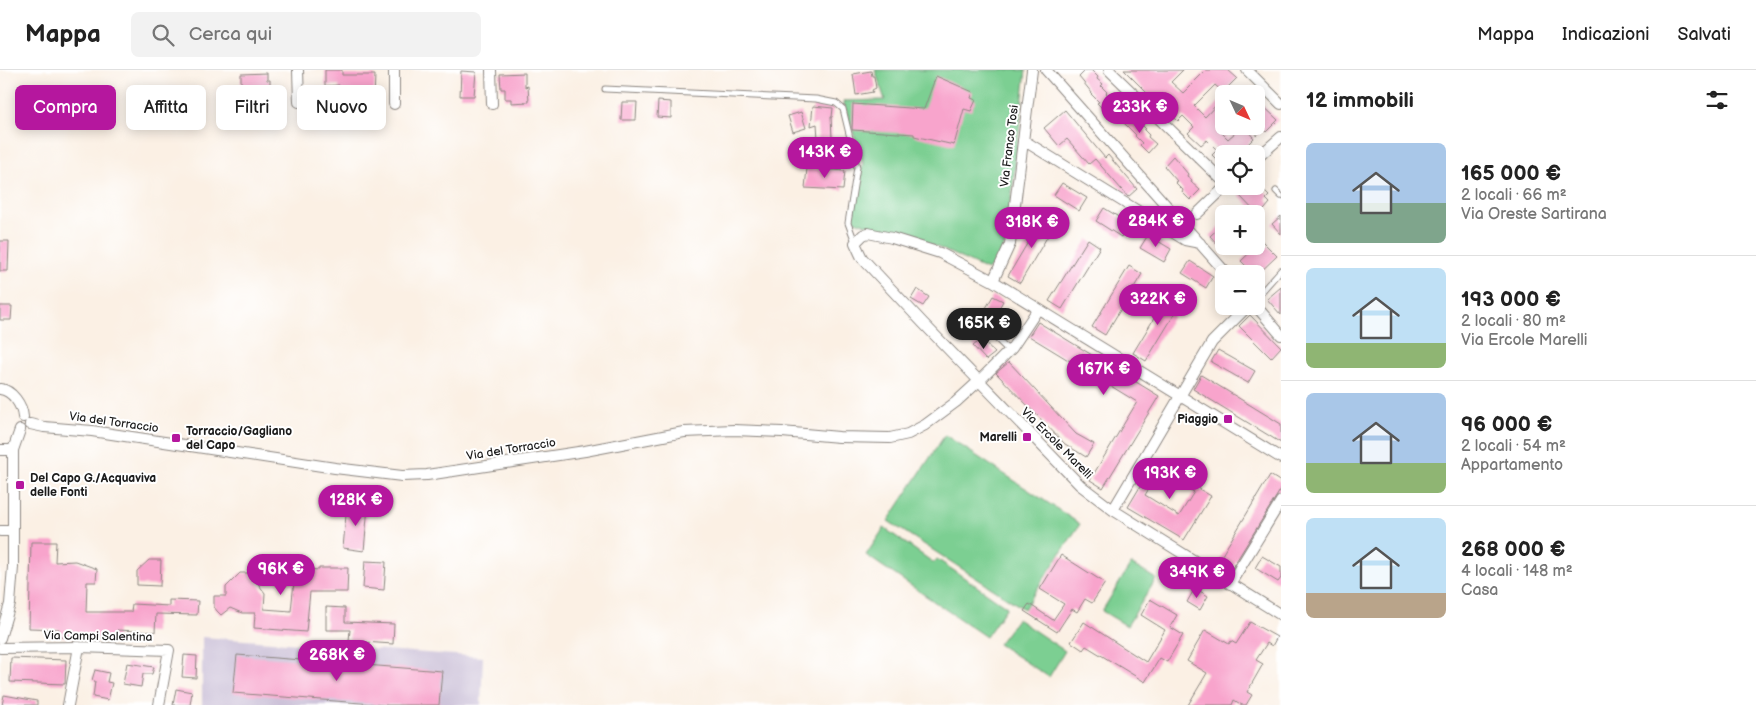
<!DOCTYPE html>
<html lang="it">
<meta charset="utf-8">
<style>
body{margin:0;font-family:"Balsamiq Sans",sans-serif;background:#f2f2f2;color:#222;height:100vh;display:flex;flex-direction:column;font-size:19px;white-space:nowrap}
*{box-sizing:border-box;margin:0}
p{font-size:16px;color:#767676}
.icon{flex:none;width:28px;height:28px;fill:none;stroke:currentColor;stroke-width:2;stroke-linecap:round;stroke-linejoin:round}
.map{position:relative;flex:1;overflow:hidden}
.panel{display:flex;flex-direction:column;background:#fff;width:475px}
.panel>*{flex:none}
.guide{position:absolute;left:15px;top:15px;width:475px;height:45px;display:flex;gap:10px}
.needle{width:32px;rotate:134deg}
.fabs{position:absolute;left:1215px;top:15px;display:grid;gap:10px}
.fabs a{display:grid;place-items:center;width:50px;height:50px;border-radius:8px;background:#fff;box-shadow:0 2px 12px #0003;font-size:25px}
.price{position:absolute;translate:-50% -42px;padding:0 11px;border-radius:18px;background:#b5179e;color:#fff;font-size:16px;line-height:32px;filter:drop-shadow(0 1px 2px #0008)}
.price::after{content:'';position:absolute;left:50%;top:30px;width:15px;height:11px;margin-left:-8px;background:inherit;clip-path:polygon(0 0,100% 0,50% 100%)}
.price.active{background:#222;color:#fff}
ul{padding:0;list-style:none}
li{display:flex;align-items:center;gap:15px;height:125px;padding:0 25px}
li+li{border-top:1px solid #e0e0e0}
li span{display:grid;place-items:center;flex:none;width:140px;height:100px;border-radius:8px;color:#555}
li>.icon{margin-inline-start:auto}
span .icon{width:60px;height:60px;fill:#fffc;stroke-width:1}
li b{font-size:21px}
h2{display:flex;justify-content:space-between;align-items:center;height:60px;padding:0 25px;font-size:21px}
.chip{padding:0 18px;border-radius:8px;background:#fff;box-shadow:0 2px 12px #0003;font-size:18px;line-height:45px}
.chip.active{background:#b5179e;color:#fff}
header{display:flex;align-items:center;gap:30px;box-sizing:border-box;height:70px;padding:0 25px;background:#fff;border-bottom:1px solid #e0e0e0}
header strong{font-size:24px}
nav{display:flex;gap:28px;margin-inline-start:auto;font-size:18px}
.search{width:350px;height:45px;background:#f2f2f2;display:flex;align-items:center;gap:12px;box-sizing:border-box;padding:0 18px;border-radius:8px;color:#767676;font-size:19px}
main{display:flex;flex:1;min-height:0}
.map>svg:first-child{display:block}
</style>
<header>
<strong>Mappa</strong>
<div class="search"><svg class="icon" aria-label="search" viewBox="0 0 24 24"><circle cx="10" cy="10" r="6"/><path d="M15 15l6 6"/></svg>Cerca qui</div>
<nav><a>Mappa</a><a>Indicazioni</a><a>Salvati</a></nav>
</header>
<main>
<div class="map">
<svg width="1281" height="635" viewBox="0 0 1281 635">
<rect width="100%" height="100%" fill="#fff"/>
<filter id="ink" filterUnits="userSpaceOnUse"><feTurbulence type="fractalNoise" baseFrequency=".02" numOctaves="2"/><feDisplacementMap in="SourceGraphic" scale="10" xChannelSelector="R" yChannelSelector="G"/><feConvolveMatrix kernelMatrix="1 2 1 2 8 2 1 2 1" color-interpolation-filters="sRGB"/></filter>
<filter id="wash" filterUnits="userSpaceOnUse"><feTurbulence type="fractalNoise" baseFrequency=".0096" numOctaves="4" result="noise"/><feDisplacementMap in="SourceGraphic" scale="20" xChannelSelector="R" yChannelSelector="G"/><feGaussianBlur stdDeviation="1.12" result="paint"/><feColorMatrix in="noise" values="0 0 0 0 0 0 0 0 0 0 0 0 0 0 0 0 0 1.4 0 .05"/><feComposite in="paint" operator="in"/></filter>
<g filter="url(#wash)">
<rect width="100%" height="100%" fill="#fbf0e4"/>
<path fill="#cabfd7" d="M202,567L483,587L481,635H202Z"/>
<path fill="#7bcf92" stroke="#4c7657" d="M875,0H1026L1012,123L1004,177L997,192L987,200L924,171L851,150L863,93L843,31L885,30Z
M945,365L1080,454L1024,539L888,451Z
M884,458L934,493L937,489L1007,537L986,567L866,485Z
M1131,494L1156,509L1127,556L1102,541Z
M1017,549L1065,581L1049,607L998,574Z"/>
<g id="blocks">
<path fill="#f8a4cc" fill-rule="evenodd" d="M325,0H342V5H375L374,29L348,28V37L340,38L339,15L325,16Z
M1086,0H1091L1098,7L1097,9L1103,14L1101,16L1107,22L1106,23L1113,30L1104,40L1097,33L1099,32L1091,24L1092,23L1079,7Z
M1124,0H1183L1171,12L1183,23L1206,0H1228L1237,8L1223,22L1215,15L1194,36L1205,47L1219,32L1224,36V53L1218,59L1228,69L1243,56L1254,68L1238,84H1224V97L1212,85L1217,80L1207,70L1201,75L1188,63L1194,57L1183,46L1178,51L1166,40L1171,35L1160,24L1154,30Z
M461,1L476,2L474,26H460Z
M871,1L872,6H874L876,18L872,20L873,22L856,25L853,4Z
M267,3V10H270V23L247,24V21H241V4Z
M525,3V17L528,16L529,32L511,33V29H505V19H501L500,4Z
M936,6L973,22L971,28L976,30L971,41L964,39L954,75L914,66V64L852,60L853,34L924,39Z
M1256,29L1278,50L1266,62L1263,59L1256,66Z
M658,31L671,32V48L657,47Z
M622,32H637L636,50H621Z
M813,36L833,38L832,47H831L832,68L818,69L817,54L811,56Z
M1065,40L1105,88L1108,85L1137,119L1128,127L1095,89L1089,94L1067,69L1059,76L1044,58Z
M801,42L806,58L793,62L788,46Z
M1132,45L1146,59L1144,60L1149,65L1148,67L1156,74L1148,83L1140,75L1142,73L1135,66L1136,65L1124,53Z
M1173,86L1188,104L1187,106L1192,110L1191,112L1200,120L1190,130L1182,122L1183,120L1175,112L1177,111L1164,96Z
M807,98L845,101L843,120L805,118Z
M1062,113L1087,128L1079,141L1054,125Z
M1248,116H1259L1269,126L1266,129L1270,133L1259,146L1239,125Z
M1104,138L1130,154L1121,167L1096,151Z
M1044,145L1056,152L1020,213L1008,206Z
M1281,146V164L1272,154Z
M1224,153V173L1220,177L1210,166Z
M1148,165L1171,179L1164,192L1140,178Z
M1088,169L1100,177L1062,239L1049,231Z
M0,171H9L8,201H0Z
M1262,171L1277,186L1256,206V204H1254L1241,191Z
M1190,191L1213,206L1206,218L1182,203Z
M1129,196L1142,204L1105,265L1092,257Z
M1281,217V245L1267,229Z
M917,219L929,227L923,236L911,229Z
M1170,222L1183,230L1146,291L1133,283Z
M993,226L1003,231L993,249L983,243Z
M0,236H12L11,250H0Z
M1250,245L1281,277L1271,288L1239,256Z
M1038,252L1159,326L1103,418L1090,410L1137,332L1029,266Z
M982,269L995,283L986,290L973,276Z
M1218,280L1255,301L1248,313L1211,292Z
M1009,292L1076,364L1094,374L1086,387L1065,374L996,303Z
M1201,305L1281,354V373L1193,319Z
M1156,390L1201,415L1199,419L1211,426L1184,470L1128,437ZM1167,406L1194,422L1179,446L1145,425L1155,409L1162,413Z
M1270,405L1281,412V419L1232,498L1219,490Z
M347,434L368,436L364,481L343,478Z
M31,472H56L55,492L75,491L97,499L96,512H87L86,542H131L132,534L169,536V530L198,531L197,545L156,544L155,562L117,560V568L59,567V559L29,558Z
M1061,485L1105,513L1092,533L1085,529L1077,542L1072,539L1057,562L1024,541L1029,534L1053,550L1064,534L1040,519Z
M1262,486L1281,497V508L1278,512L1255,498Z
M149,490H161L160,516L137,515V501Z
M365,491L386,492L384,520L363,518Z
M273,496L319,500V498H348L347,522H310L306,562L254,558L255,543H242L230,538L221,545L217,541L214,537V526H226V517L240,503H250L265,523L264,539L291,541L294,512L272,510Z
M1195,518L1208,526L1200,540L1187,532Z
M1150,529L1177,545L1170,557L1183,565L1167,592L1160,588L1145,612L1086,576L1083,580L1071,572L1084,552L1146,592L1165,560L1141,545Z
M326,537L345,538V552L394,554L393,574L349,571L350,560H326Z
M1250,552L1277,567L1272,576L1267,573L1256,590L1263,594L1247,622L1252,625L1246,635H1242L1234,630L1232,635H1188L1207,603L1187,591L1205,560L1229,574L1231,571L1236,574Z
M184,585L197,586L196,608L182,607Z
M237,585L442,601L439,635H386L233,623Z
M11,588L66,590L65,614L10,612Z
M127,593L154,597L152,604H143L141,617L123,614Z
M95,600L109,603L107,612L112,613L108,630L93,627L95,611L92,610Z
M176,619L192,622L190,635H173Z
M4,625L37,631V635H2Z"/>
</g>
</g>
<g filter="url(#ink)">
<use href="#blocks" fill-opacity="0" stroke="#8c8680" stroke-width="1"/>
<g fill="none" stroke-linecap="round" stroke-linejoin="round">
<defs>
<path id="lane" d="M605,19L816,29L836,33L843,39L857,97L848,153L855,172
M1276,121L1281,126
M1256,228L1281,200
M965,243L976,249L1009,281"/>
<path id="street" d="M298,0L299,32
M394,0V34
M491,0L492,34
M1046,0L1227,204
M1109,0L1224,112
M1247,0L1281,34
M1023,70L1185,170L1200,173
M1256,89L1281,67
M1197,144L1226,116
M993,211L1010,174L1032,0
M1256,236L1281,265
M0,319C12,320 22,335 23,347
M30,354L44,357L92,361L335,398L402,406L427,405L585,381L684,362L734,360L782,362L839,367L890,368L908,364L925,355L956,332L980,310L1012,278L1038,239
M0,380H13
M1281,388L993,211L940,183L892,168L868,163L863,165L855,173L862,188L923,253L1080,415L1113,440L1281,545
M1113,440L1212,272L1248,236
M0,461H12
M1230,514L1281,431
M0,568L10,534L13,497V380L20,360
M0,578L79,577L169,580L159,635
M68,635L79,577"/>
</defs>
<use href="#lane" stroke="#8c8680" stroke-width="7"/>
<use href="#street" stroke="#8c8680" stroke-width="12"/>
<use href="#lane" stroke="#fff" stroke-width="5"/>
<use href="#street" stroke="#fff" stroke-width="10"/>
</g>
</g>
<g fill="#b5179e" stroke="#fff" stroke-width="2">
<rect x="1223" y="344" width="10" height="10" rx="2.5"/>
<rect x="1022" y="362" width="10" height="10" rx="2.5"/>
<rect x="171" y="363" width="10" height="10" rx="2.5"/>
<rect x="15" y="410" width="10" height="10" rx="2.5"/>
</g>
<g text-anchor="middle" stroke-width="4" stroke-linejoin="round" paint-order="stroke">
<g font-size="12" fill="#1c1c1c" stroke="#fff">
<text transform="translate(1009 76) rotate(-83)" y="4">Via Franco Tosi</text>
<text transform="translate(114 352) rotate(8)" y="4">Via del Torraccio</text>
<text transform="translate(1057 373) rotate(45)" y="4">Via Ercole Marelli</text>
<text transform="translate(511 379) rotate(-9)" y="4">Via del Torraccio</text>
<text transform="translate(98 566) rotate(1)" y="4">Via Campi Salentina</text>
</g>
<g font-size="12" font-weight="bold" fill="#1c1c1c" stroke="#fff" text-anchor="end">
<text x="1218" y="353">Piaggio</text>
<text x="186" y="365" text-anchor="start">Torraccio/Gagliano<tspan x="186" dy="14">del Capo</tspan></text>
<text x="1017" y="371">Marelli</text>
<text x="30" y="412" text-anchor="start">Del Capo G./Acquaviva<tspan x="30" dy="14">delle Fonti</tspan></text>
</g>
</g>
</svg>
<div class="fabs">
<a><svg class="needle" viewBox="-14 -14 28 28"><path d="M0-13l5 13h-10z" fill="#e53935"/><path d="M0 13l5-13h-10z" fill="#767676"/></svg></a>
<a><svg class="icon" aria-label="locate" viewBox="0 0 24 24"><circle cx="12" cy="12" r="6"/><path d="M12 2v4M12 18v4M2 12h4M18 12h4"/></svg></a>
<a>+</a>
<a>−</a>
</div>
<b class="price" style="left:1140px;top:64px">233K €</b>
<b class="price" style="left:825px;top:109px">143K €</b>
<b class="price" style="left:1156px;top:178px">284K €</b>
<b class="price" style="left:1032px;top:179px">318K €</b>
<b class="price" style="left:1158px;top:256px">322K €</b>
<b class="price active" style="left:984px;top:280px">165K €</b>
<b class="price" style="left:1104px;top:326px">167K €</b>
<b class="price" style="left:1170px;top:430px">193K €</b>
<b class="price" style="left:356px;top:457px">128K €</b>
<b class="price" style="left:281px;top:526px">96K €</b>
<b class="price" style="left:1197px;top:529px">349K €</b>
<b class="price" style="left:337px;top:612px">268K €</b>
<div class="guide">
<a class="chip active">Compra</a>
<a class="chip">Affitta</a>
<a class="chip">Filtri</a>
<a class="chip">Nuovo</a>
</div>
</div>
<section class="panel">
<h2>12 immobili<svg class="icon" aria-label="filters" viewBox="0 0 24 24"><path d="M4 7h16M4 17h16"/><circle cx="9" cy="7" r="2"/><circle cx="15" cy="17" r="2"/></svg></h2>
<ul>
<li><span style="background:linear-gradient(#a9c7e8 60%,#7fa58c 0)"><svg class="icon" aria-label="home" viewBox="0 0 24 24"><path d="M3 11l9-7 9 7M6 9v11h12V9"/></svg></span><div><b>165 000 €</b><p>2 locali · 66 m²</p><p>Via Oreste Sartirana</p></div></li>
<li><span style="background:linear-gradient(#bfe0f5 75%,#8fb573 0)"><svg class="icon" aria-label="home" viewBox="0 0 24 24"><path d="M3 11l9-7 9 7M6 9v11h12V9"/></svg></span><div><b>193 000 €</b><p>2 locali · 80 m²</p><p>Via Ercole Marelli</p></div></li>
<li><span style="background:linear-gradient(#a9c7e8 70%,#8fb573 0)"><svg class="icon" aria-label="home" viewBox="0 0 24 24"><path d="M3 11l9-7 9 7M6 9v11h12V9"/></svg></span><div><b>96 000 €</b><p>2 locali · 54 m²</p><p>Appartamento</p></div></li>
<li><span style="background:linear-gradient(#bfe0f5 75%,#b9a48a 0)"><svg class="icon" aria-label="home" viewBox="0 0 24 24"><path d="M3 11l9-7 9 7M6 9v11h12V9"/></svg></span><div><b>268 000 €</b><p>4 locali · 148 m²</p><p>Casa</p></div></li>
</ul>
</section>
</main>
